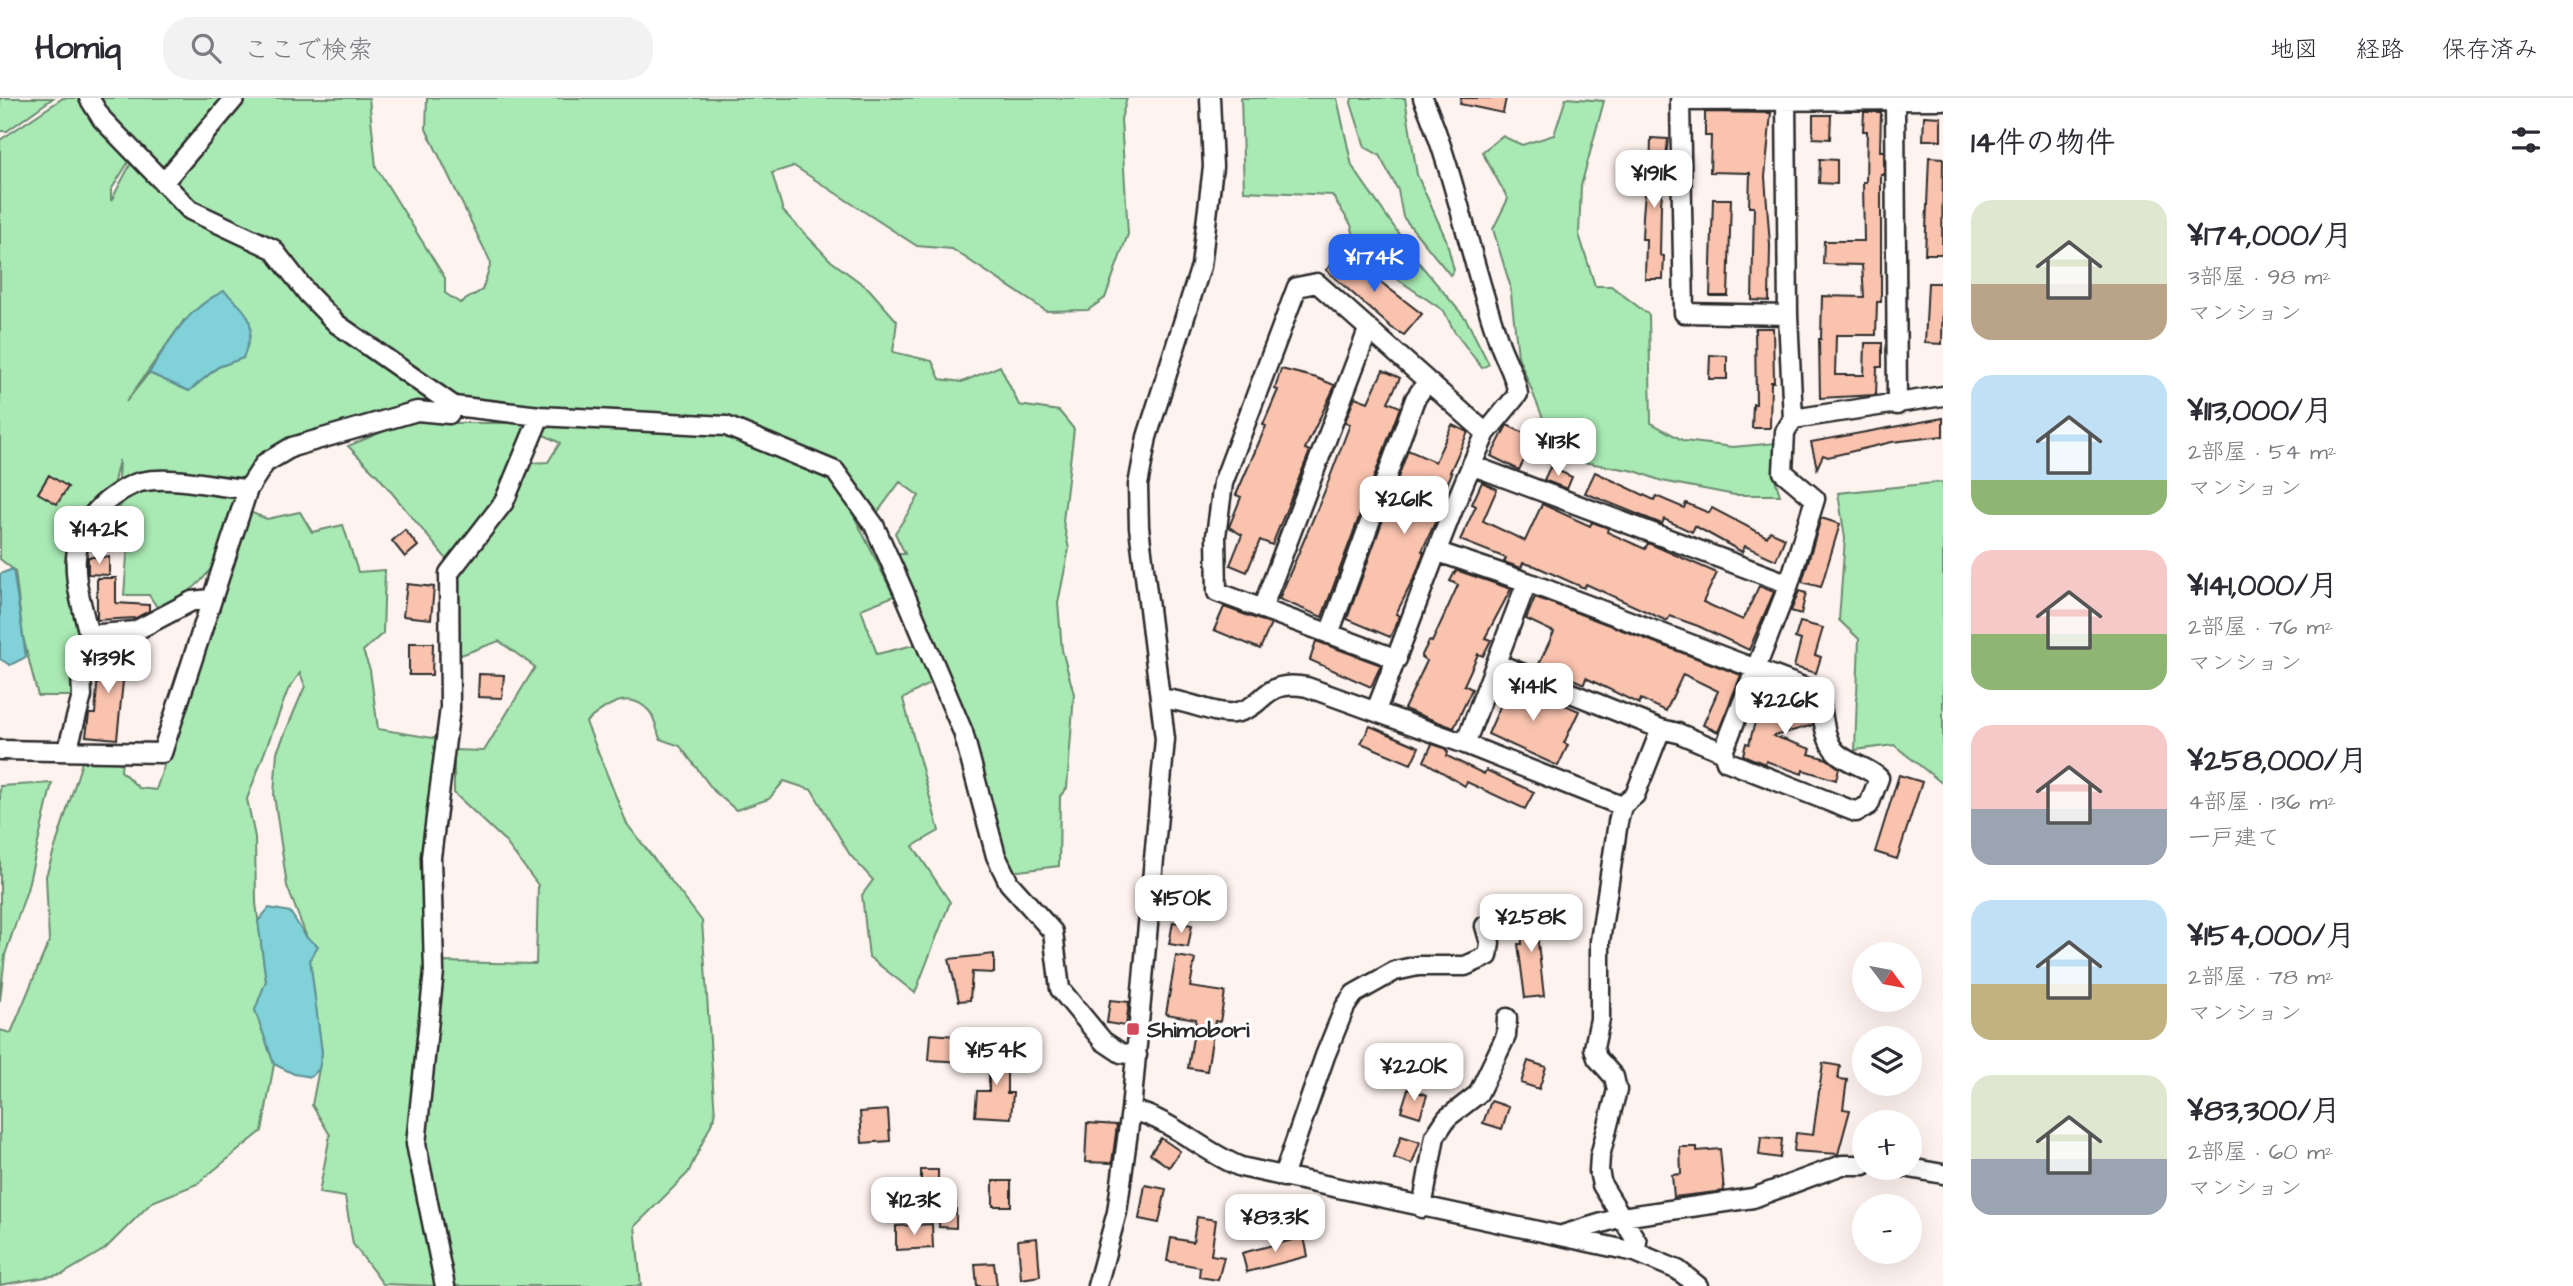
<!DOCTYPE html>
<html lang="ja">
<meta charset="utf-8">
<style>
body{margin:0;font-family:"Architects Daughter","Klee One",sans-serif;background:#f2f2f3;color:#2b2b33;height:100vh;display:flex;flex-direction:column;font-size:26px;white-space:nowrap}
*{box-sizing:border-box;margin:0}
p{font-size:23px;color:#7c7c81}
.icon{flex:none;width:38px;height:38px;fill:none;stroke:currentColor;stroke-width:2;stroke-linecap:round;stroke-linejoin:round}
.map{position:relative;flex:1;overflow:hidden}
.sheet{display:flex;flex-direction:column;background:#fff;width:630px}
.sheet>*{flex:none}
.needle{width:46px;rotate:122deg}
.tools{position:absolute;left:1852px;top:844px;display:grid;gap:14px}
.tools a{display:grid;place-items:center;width:70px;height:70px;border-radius:50%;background:#fff;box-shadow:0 7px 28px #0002;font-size:35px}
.price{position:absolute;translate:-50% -60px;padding:0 16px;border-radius:14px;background:#fff;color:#222;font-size:23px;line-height:46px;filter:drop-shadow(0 2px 4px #0008)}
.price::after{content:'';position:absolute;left:50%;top:42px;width:21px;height:16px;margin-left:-10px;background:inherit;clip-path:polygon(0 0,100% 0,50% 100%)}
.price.current{background:#2563eb;color:#fff}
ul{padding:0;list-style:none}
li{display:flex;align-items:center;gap:21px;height:175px;padding:0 28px}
li span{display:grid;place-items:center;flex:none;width:196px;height:140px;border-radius:21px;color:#555}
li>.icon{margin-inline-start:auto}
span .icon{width:84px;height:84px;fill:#fffc;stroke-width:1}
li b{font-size:30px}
h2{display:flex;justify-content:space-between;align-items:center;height:84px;padding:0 28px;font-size:30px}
header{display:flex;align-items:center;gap:42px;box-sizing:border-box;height:98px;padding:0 35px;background:#fff;border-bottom:2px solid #e1e1e2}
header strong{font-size:33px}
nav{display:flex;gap:38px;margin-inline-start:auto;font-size:24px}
.search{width:490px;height:63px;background:#f2f2f3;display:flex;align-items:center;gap:18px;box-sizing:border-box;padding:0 24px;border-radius:28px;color:#7c7c81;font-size:26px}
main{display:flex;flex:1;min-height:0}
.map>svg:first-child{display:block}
</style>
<header>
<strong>Homiq</strong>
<div class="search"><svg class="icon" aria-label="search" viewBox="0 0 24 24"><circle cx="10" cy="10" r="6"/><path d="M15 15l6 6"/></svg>ここで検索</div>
<nav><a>地図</a><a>経路</a><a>保存済み</a></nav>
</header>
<main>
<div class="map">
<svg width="1943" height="1188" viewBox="0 0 1943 1188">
<rect width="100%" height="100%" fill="#fef3ef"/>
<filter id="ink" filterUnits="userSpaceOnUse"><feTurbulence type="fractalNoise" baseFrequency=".0143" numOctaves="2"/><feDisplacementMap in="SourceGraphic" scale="14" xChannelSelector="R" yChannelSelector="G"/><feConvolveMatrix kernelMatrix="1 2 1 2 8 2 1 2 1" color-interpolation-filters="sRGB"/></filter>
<g filter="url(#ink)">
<path fill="#a9eab4" stroke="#6a8a70" stroke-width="2" fill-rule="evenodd" d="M0,0H53L7,33H0Z
M63,0H89L131,60L111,92V103L131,65L188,118L256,149L273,163L341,236L431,303L428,308L289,345L246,383L118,384L119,362L113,388L85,411L72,477L89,537L82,598H38L23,539L15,473L0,461V42ZM184,222L243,260L218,269L189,293L149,275L126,304Z
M99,0H230L164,71L110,18Z
M242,0H369L376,69L445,180V195L460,205L482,192L491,165L426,31L427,0H1127L1121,21L1128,136L1105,200L1088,212L1046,213L952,151L917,148L794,68L772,75L783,113L831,163L869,191L897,223L893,254L932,263L940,281L962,284L1000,268L1019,307L1059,313L1074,331L1063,423L1069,451L1058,505L1062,552L1074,596L1067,690L1060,698L1059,768L1011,774L895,456H905L895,435L919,398L900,384L874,419L841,368L728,322L459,304L335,215L315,194L282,148L207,115L174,84Z
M1241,0H1337L1352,68L1419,165L1466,221L1489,266L1482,270L1454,233L1444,213L1359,155L1351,127L1332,97L1244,93Z
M1352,0H1405L1417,77L1446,141L1454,172L1450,177L1403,119L1398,92L1379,57L1365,49L1351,5Z
M1566,0L1604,3L1581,88L1579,136L1595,188H1611L1649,217L1651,325L1684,343L1733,349L1776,345L1774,378L1780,397H1735L1662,383L1635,373L1559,360L1518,258L1510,187L1493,131L1508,101L1482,54L1502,38L1522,47L1554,37Z
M416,320L454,325H530L498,401L449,464L378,378L348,348Z
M554,321L726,333L833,376L894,498L861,511L877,556L918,546L930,585L903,601L939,733L913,748L950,804L915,895L869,859L862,797L873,782L850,757L812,692L784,683L769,701L736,712L714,693L680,648L660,641C657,633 655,620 650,614C629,589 604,609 586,624L627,726L702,823L715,1018L688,1075L635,1128L641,1188H452L426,1049L441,864L536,866L538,787L504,742L454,695V652L484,653L535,569L499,543L458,558L453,478L510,405L530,365L548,364L560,345L540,335Z
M1943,384V686L1894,647L1855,652L1859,541L1839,522L1845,440L1838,395Z
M202,388L241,399C225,448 212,493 157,509L149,497H124L130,420L119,409L134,392Z
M247,413L267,421L300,414L312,434L343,427L358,474L385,472L383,535L363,553L370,572L378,631L439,641L422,757L425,871L409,1043L436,1188L383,1186L353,1146L345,1099L319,1095L330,1037L312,1007L322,955L307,840L287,788L274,697L277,654L305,588L300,575L288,592L247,701L255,739L256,805L266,883L255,912L274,966L262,1033L197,1086L152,1104L105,1151L63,1176L0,1187V932L11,935L49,843L46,778L83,661L122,662L121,673L139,690L156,692Z
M52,685L27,792L5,857L0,903V688Z"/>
<path fill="#80d1d8" stroke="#5e8f93" stroke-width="2" d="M224,193C252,218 257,224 243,260L218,269L189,293L149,275C170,242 187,210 224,193Z
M13,471L26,559L10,567L0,561V476Z
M269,810L290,814L307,840L318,848L310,861L322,955L319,971L311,979L294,976L274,966L255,912L266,883L258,823Z"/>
<path fill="#fac3ae" stroke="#2b2b2b" stroke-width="2" d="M1461,0H1506L1503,15L1460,6Z
M1705,14L1771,15L1765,79L1770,147L1769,203L1752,202L1754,109H1749L1750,75L1710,74L1711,38H1705Z
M1864,14H1881L1880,53H1884V77H1881V204H1877L1876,237H1836L1835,277H1864L1865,245H1882V269H1877L1876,297L1820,300L1819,241H1821L1822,198L1864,199L1862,167L1823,166L1824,143H1864L1863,84H1866L1867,33H1863Z
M1813,17H1831L1830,41L1813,40Z
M1924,18L1941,19V42H1923Z
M1651,40L1668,41L1661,106L1660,157L1664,158L1663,181H1645L1646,141H1642L1643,118L1646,82H1650Z
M1929,59L1943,60L1942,156H1925Z
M1820,61L1837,62V86L1819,85Z
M1713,101H1731L1728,198H1710Z
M1346,153L1365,172L1422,216L1404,237L1392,230L1326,172Z
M1928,185H1943L1942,246L1925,245Z
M1755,230H1773L1774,284H1771L1770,330H1752L1753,306H1756Z
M1710,257L1727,258V281H1709Z
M1281,271L1317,280L1334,287V290L1305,351L1310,353L1272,447L1260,442L1247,474L1230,467L1242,437L1229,429L1241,399L1236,397L1266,328L1263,327L1278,292L1275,291Z
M1383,272L1400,280L1388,304L1400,309L1322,519L1279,501L1324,395L1350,326L1345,324L1355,299L1368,304Z
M1943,320V338L1892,344L1828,359L1823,357L1817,370L1811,344Z
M1452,327L1468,334L1450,374L1452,375L1434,416L1438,418L1422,453L1424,454L1416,476L1396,516L1400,518L1390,539L1347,521L1408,352L1435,364Z
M1507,327L1528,337L1524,345L1531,349L1519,372L1491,358Z
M1550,369L1572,379L1567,391L1544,382Z
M1595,374L1654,402L1656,398L1684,410L1686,405L1709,415L1712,410L1767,439L1770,433L1785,440L1776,462L1745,448L1742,454L1695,428L1692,434L1664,421L1662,426L1585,395Z
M49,377L68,389L57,406L38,395Z
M1482,384L1497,391L1483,423L1525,443L1542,406L1590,428L1592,424L1608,430L1607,434L1645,451L1648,445L1717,475L1703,504L1743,522L1759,488L1774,494L1749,552L1698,528L1670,518L1667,523L1586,486L1584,490L1535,468L1523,465L1521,470L1504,464L1506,460L1460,442L1476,408L1472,406Z
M1821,420L1840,426L1821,489L1802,484Z
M405,432L418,448L405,459L392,443Z
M88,459H109V477L88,476Z
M1456,472L1511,491L1485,540L1491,542L1483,558L1478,556L1464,587L1472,591L1454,630L1404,611L1427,563L1421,559L1429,543L1432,544L1458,487L1450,483Z
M97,480H116V505L149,507V513L136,520L97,522Z
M407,486L434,489L431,521L403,518Z
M1799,493L1806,495L1801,516L1791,513Z
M1535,499L1741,577L1718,634L1703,627L1718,593L1683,576L1666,613L1641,601L1639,606L1586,580L1584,586L1539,566L1554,534L1526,521Z
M1224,509L1271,526L1260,551L1214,532Z
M1800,524L1823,530L1815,557L1821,559L1816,575L1794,569L1801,542L1795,540Z
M1316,543L1381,567L1371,589L1310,562Z
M409,545H433L432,577H409Z
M119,546L117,563L125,564L117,641L86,638L89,616H95L100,547Z
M479,576L504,577L502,600L478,599Z
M1507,582L1579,613L1564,645L1568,647L1558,668L1488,636L1502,604L1498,602Z
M1765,588L1787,595L1783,611L1809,604L1813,627L1774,638L1811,651L1809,656L1827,661L1839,670L1836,682L1803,672L1802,676L1766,663L1765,666L1743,657L1746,645L1749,646Z
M1370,628L1419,649L1411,666L1361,645Z
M1432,646L1444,650L1448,654L1447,658L1484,676L1486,672L1534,694L1525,711L1467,684L1465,688L1424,663Z
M1899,677L1922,684L1897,761L1875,754Z
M1539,812L1541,835L1537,836L1544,898L1525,900L1518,846H1522L1520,814Z
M1173,824L1192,827L1188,849L1169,846Z
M994,856V875L972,874L970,902L959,903L949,861Z
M1176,858L1195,861L1190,889L1225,894L1220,924L1215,923L1207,973L1188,970L1196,921L1166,916Z
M1110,902L1129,904L1126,928L1107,925Z
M931,936L967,939L965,964L929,962Z
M989,947H1007V995H1013L1011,1020L975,1018L977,993H989Z
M1528,963L1546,969L1539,991L1521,985Z
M1823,965L1840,968L1838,981L1847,982L1843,1011L1850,1012L1838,1056L1794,1053L1796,1035L1813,1037Z
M1408,991L1427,997L1420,1019L1401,1013Z
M1491,1003L1509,1009L1502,1031L1483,1025Z
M888,1012L890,1043L862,1045L860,1014Z
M1087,1025L1117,1027L1112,1065L1085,1064Z
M1401,1038L1420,1044L1412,1066L1394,1060Z
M1761,1039L1782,1041L1780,1060L1759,1057Z
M1161,1040L1180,1053L1169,1069L1150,1056Z
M1680,1049H1697V1053L1720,1051L1724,1093L1674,1099L1672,1077L1681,1076Z
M921,1072H938V1097H921Z
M993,1083H1011V1108H993Z
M1145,1087L1166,1091L1159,1125L1139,1121Z
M1270,1102L1283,1121L1266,1131L1254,1112Z
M939,1104H956V1130L939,1129Z
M1197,1119L1216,1122L1211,1157L1224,1159L1218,1182L1199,1179L1200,1169L1167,1163L1171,1140L1193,1144Z
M932,1126L933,1150L896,1152V1128Z
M1304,1139L1308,1158L1247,1174L1242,1155Z
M1037,1140L1040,1178L1021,1181L1018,1142Z
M994,1165L997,1188H977L975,1166Z"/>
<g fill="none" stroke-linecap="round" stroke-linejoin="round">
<defs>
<path id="minor" d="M89,0L102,21L190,112L273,151L308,196L337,226L454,308L540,318L726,328L835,373L874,427L903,492L963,634L996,758L1009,785L1053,834L1060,891L1103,943L1121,955L1137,957
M1423,0C1456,78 1470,161 1498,241C1504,261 1515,275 1518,296L1486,335
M1786,0L1788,217L1793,321L1943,298
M1895,1L1897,307
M163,85L235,0
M1788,217L1684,215L1680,3L1943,2
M1471,367L1789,486L1723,654L1678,635L1661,631L1635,697L1622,708L1618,724L1600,843V921L1594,950L1597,960L1614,979L1617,992L1600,1058L1599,1073L1602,1087L1637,1144L1635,1154
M1438,454L1527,484L1819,595C1823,613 1823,641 1836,654C1848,666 1867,668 1879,680L1869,707L1856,714L1726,663L1723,654
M1789,486L1815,401L1783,374L1785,334L1793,321
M211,501L192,503L135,533L89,537C77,488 61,445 103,406C114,397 126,388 140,384C175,377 213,389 248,391
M1262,511L1368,232
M1329,536L1415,301L1427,284
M1496,565L1661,631
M1162,601C1185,601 1213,617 1233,615C1266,611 1261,580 1307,589L1465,646L1622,708
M1376,612C1413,520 1444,425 1486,335L1317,185L1297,189L1223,385L1216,438L1217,494L1397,561
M1465,646L1527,484
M0,652L162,655L248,391L265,365L292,349L417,313L449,316L454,308
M67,653L82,598L80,549L89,537
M1131,1012C1171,1021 1203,1054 1241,1069L1635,1154L1678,1172L1698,1188
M1904,1069L1943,1076
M1283,1079L1325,958L1345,909L1354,896L1395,873L1418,868H1465L1488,858L1490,845L1485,828
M1422,1110L1435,1038L1447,1020L1478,996L1506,938L1507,920
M1562,1137L1622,1119L1753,1100L1842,1067H1864
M445,1188L416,1046L434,873L431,759L450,610L449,475L504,404L540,318
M1097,1188L1117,1114L1131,1012L1165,641L1139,429L1138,387L1147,339L1201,168L1213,69L1210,0"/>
</defs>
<use href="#minor" stroke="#2b2b2b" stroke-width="23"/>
<use href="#minor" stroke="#fff" stroke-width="18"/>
</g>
</g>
<rect fill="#d1495b" stroke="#fff" stroke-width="2.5" x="1126" y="924" width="14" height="14" rx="3.5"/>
<g text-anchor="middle" stroke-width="6" stroke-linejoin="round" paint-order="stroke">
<g font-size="23" font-weight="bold" fill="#2b2b2b" stroke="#fff" text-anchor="start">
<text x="1147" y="939">Shimobori</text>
</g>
</g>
</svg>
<div class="tools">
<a><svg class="needle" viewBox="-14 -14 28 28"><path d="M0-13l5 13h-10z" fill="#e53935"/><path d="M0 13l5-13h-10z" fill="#7c7c81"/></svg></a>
<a><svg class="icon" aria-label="layers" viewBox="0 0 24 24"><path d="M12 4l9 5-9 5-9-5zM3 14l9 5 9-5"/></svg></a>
<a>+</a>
<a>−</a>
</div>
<b class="price" style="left:1654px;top:112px">¥191K</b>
<b class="price current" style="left:1374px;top:196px">¥174K</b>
<b class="price" style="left:1558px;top:380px">¥113K</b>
<b class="price" style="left:1404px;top:438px">¥261K</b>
<b class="price" style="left:99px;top:468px">¥142K</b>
<b class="price" style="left:108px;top:597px">¥139K</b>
<b class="price" style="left:1533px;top:625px">¥141K</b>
<b class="price" style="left:1785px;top:639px">¥226K</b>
<b class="price" style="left:1181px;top:837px">¥150K</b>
<b class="price" style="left:1531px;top:856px">¥258K</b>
<b class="price" style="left:996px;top:989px">¥154K</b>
<b class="price" style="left:1414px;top:1005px">¥220K</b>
<b class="price" style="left:914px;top:1139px">¥123K</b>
<b class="price" style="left:1275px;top:1156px">¥83.3K</b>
</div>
<section class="sheet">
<h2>14件の物件<svg class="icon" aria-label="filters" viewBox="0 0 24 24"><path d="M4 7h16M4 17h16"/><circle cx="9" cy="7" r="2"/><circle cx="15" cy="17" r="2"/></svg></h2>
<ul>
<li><span style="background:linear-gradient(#dfe7d0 60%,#b9a48a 0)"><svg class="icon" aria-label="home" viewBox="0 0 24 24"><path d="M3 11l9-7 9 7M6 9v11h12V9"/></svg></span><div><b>¥174,000/月</b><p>3部屋 · 98 m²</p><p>マンション</p></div></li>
<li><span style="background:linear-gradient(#bfe0f5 75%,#8fb573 0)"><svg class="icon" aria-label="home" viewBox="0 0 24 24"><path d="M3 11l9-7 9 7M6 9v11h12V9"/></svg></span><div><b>¥113,000/月</b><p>2部屋 · 54 m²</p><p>マンション</p></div></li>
<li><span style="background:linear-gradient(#f6c9c9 60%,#8fb573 0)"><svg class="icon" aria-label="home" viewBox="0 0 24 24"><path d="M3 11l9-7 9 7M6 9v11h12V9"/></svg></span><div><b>¥141,000/月</b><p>2部屋 · 76 m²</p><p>マンション</p></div></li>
<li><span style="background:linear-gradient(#f6c9c9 60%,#9aa5b1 0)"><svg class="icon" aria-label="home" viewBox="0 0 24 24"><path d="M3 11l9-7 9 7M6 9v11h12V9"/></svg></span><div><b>¥258,000/月</b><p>4部屋 · 136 m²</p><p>一戸建て</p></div></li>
<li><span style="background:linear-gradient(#bfe0f5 60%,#c2b280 0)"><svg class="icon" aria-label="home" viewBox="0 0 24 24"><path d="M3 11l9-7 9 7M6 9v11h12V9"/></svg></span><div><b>¥154,000/月</b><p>2部屋 · 78 m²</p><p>マンション</p></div></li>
<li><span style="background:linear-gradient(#dfe7d0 60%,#9aa5b1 0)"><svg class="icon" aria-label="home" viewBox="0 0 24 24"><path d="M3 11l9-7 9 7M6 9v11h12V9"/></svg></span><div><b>¥83,300/月</b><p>2部屋 · 60 m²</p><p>マンション</p></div></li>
</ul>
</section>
</main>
